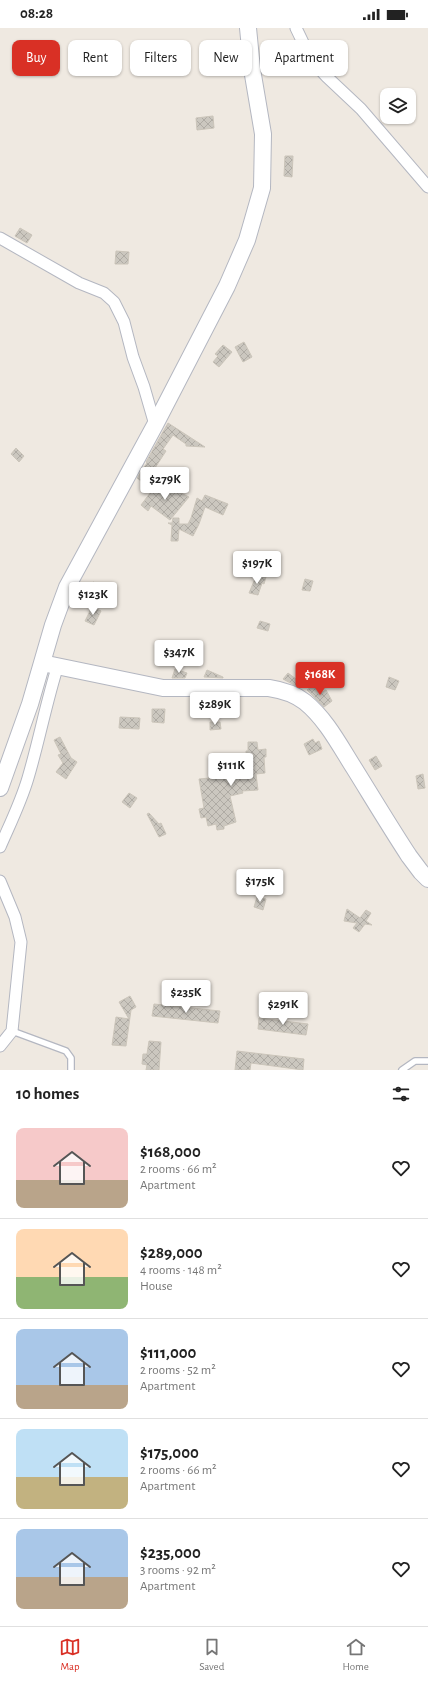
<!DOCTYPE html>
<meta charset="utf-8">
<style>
body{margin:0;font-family:"Alegreya Sans",sans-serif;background:#f6f6f6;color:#222;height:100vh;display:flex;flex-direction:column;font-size:15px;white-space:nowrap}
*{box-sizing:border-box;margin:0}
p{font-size:13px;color:#767676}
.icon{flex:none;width:22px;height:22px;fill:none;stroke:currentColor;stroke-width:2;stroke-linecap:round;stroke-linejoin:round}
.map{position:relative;height:1042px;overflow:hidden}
.drawer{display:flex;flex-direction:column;background:#fff;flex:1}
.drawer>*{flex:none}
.top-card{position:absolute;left:12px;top:12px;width:404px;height:36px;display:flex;gap:8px}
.buttons{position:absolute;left:380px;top:60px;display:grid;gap:8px}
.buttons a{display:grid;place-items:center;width:36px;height:36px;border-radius:8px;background:#fff;box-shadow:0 1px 3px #0004;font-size:20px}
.price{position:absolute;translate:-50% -34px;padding:0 9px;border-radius:4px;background:#fff;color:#222;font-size:13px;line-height:26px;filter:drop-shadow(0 1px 2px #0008)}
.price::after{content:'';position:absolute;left:50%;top:24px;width:12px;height:9px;margin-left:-6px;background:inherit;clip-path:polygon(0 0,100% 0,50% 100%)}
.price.active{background:#d93025;color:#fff}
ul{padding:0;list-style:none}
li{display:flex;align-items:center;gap:12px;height:100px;padding:0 16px}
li+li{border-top:1px solid #e0e0e0}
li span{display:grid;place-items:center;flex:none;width:112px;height:80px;border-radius:8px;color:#555}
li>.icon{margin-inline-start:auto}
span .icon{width:48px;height:48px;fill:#fffc;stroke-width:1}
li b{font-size:17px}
h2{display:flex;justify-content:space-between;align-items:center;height:48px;padding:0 16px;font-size:17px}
.pill{padding:0 14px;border-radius:8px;background:#fff;box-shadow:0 1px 3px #0004;font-size:14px;line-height:36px}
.pill.active{background:#d93025;color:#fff}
.status{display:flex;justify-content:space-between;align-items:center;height:28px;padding:0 20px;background:#fff;direction:ltr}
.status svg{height:11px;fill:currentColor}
.tabs{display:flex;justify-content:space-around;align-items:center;height:56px;border-top:1px solid #e0e0e0;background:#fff;font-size:11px;color:#767676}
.tabs a{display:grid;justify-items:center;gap:2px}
.tabs .active{color:#d93025}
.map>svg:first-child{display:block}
</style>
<div class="status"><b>08:28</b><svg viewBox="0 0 49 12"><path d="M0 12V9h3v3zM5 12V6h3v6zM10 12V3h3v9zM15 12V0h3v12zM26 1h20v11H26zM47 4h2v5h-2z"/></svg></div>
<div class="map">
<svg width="428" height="1042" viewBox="0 0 428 1042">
<defs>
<pattern id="building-cross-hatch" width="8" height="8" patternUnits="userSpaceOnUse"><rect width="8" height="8" fill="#cbc7bf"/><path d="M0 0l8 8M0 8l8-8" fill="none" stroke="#afaba4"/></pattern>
</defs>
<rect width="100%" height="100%" fill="#efe9e1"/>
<path fill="url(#building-cross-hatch)" stroke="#cbc5ba" d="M213,88L214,100L197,102L196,90Z
M285,128H293L292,149L284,148Z
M20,200L32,207L27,215L15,208Z
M116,223L129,224L128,236H115Z
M244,314L252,329L243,334L235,319Z
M223,317L232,324L219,339L213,334L218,328L215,326Z
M168,395L205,419L186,418V416L173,407L163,421L166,423L153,443L158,446L149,459L137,450L147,435L146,434Z
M16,420L24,428L19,434L11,426Z
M157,456L167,463L169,459L189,469L170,492L151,478L148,483L141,477Z
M205,467L228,476L223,487L205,479L199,496L193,508L179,501L178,513H171L172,497L168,495H172L173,490H179V496H188L191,490L197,470L202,473Z
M257,546L266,549L264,556L262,555L258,567L249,565Z
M305,551L313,553L310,563L302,562Z
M93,554L107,560L104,568L91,564Z
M92,579L101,583L94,597L85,593Z
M260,593L270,596L268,603L257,600Z
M175,641L187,645L185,650H172Z
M207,642L223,649V650L204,649Z
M288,645L300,654L296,658L283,651Z
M389,649L399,653L395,662L386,659Z
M314,657L319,666L326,662L332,673L324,679L307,662Z
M152,681H165L164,695L152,694Z
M120,689L140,690L139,701L119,700Z
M210,694H220L221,701L210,702Z
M60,709L71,730L77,734L66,751L56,744L63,735L58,727L61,726L54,712Z
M313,711L315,715L319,713L322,721L309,727L304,716Z
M248,714H257L258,722L266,721V729H264L265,745L256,746L258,762L242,763L243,765L230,768L236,794L224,798V801L217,802L216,796L208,798L206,789L201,790L199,781L204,780L199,751L220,749L219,744L232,741L231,734L247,733L246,723H248Z
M376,728L382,738L375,742L369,732Z
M423,746L425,760L418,761L416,748Z
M129,765L137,770L130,780L122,774Z
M149,785L159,796L161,795L166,806L159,809L147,786Z
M257,869L266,871L263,882L254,879Z
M347,881L360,890L366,882L371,885L366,893L372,897L365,896L359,904L353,900L357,895L344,893Z
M130,968L136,979L131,982L126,1018L112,1017L116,989L129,991L119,974Z
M154,976L220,983L218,995L152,988Z
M259,990L308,996L306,1007L258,1001Z
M149,1013L161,1014L159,1042H146L147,1037L142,1036L143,1026H147Z
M237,1023L304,1031L303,1042L251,1035L250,1042H235Z"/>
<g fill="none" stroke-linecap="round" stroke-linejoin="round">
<defs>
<path id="lane" d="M12,1003L66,1023L71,1030V1042
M402,1042L415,1033H428"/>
<path id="street" d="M296,0L308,25L315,36L327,49L361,81L428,159
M0,210L79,255L104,265L114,274L124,294L133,329L144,359L155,397
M0,819C10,796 21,774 28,750C39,713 46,675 58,637
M0,853L15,889L21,914L12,1003L0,1018"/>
<path id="secondary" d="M42,635L163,660H269C282,662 295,666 305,674C326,691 340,718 354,740C372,769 390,799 409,828L421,844L428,851
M0,760L30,676L53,597L67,559L155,397L227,258L247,212L262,160L263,106L252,41L248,0"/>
</defs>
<use href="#lane" stroke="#b4b7c1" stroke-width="8"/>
<use href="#street" stroke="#b4b7c1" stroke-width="13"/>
<use href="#secondary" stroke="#b4b7c1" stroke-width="18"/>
<use href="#lane" stroke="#fff" stroke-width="5.5"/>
<use href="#street" stroke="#fff" stroke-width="11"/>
<use href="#secondary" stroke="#fff" stroke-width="16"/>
</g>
</svg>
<div class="buttons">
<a><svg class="icon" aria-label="layers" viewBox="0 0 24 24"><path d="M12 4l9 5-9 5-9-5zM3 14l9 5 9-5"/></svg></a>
</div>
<b class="price" style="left:165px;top:473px">$279K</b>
<b class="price" style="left:257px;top:557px">$197K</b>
<b class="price" style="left:93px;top:588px">$123K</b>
<b class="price" style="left:179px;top:646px">$347K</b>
<b class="price active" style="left:320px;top:668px">$168K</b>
<b class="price" style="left:215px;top:698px">$289K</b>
<b class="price" style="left:231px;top:759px">$111K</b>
<b class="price" style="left:260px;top:875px">$175K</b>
<b class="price" style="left:186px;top:986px">$235K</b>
<b class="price" style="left:283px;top:998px">$291K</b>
<div class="top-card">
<a class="pill active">Buy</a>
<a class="pill">Rent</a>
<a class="pill">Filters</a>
<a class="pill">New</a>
<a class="pill">Apartment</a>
</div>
</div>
<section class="drawer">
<h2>10 homes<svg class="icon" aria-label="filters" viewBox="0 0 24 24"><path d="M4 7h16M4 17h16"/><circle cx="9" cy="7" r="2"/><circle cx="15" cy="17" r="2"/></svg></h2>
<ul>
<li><span style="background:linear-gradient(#f6c9c9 65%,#b9a48a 0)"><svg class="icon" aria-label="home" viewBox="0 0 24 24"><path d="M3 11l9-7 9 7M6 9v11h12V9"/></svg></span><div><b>$168,000</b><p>2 rooms · 66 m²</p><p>Apartment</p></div><svg class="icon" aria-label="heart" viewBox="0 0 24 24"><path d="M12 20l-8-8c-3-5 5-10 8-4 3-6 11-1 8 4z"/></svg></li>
<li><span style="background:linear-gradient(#ffd9b3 60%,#8fb573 0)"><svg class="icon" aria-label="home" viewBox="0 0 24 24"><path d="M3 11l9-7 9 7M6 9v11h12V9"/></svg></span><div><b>$289,000</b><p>4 rooms · 148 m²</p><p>House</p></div><svg class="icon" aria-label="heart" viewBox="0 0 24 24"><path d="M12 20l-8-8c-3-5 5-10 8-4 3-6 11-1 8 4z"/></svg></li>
<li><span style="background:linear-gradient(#a9c7e8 70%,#b9a48a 0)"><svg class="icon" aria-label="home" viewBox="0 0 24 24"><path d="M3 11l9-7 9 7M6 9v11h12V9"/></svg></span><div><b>$111,000</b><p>2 rooms · 52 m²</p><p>Apartment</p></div><svg class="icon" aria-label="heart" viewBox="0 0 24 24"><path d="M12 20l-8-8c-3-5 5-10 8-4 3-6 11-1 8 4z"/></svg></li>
<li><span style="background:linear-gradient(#bfe0f5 60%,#c2b280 0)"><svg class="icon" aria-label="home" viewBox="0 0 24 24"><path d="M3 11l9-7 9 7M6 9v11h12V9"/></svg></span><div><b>$175,000</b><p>2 rooms · 66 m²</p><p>Apartment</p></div><svg class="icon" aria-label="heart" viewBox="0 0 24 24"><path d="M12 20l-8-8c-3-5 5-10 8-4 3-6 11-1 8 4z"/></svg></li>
<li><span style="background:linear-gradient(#a9c7e8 60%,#b9a48a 0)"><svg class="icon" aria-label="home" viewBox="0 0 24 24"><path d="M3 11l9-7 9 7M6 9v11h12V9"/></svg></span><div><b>$235,000</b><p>3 rooms · 92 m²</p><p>Apartment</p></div><svg class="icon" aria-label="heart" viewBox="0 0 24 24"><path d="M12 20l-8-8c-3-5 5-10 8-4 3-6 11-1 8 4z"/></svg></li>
</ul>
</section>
<nav class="tabs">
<a class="active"><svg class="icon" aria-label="map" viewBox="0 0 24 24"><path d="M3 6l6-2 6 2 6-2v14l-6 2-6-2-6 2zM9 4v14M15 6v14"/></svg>Map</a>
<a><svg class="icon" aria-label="saved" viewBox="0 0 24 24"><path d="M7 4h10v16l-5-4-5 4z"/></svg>Saved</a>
<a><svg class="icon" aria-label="home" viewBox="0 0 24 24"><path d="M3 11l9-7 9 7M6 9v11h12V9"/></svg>Home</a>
</nav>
